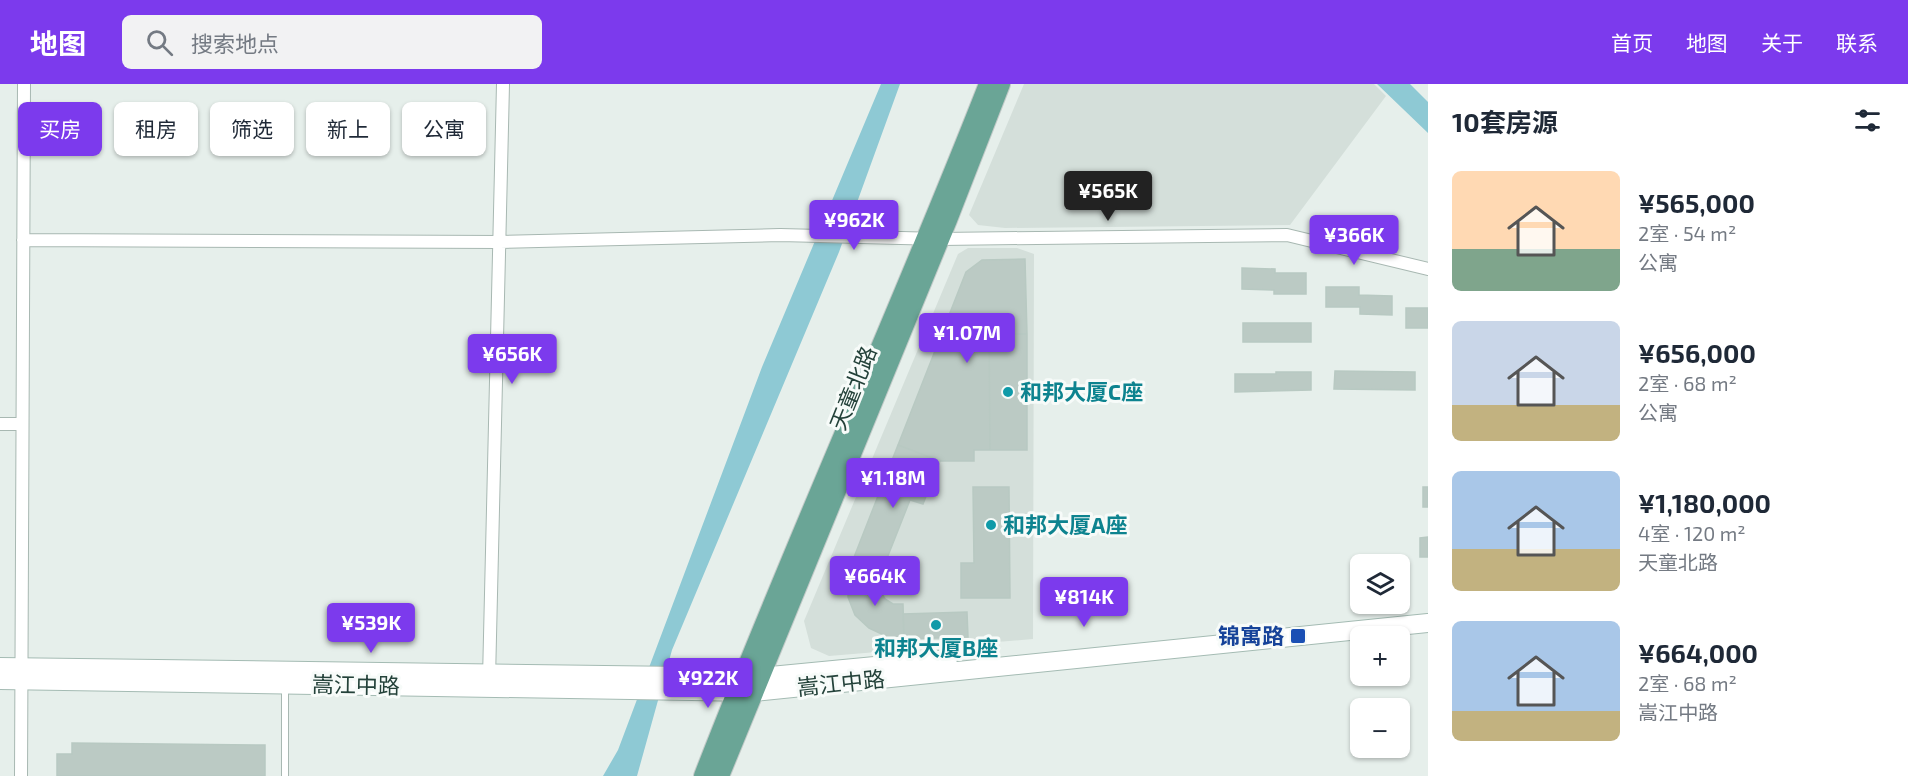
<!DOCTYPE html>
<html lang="zh">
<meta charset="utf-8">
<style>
body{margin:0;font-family:"Exo 2","Noto Sans SC",sans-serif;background:#f2f2f3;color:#1f2937;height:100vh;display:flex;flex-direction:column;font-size:22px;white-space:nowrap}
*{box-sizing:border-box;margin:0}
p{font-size:20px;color:#747a83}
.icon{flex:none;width:33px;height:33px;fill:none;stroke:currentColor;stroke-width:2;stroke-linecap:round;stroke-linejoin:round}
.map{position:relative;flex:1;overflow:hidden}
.drawer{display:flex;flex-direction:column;background:#fff;width:480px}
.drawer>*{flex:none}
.top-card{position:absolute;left:18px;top:18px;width:570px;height:54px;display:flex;gap:12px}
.buttons{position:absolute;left:1350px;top:470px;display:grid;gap:12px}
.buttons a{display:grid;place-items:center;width:60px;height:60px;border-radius:9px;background:#fff;box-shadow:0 2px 4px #0004;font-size:30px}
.price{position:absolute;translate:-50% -51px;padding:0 14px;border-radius:6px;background:#7c3aed;color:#fff;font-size:20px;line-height:39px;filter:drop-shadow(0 2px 3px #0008)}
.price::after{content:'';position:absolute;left:50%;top:36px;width:18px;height:14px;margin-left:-9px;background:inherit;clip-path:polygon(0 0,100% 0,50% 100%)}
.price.active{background:#222;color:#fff}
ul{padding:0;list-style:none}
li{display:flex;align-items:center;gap:18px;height:150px;padding:0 24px}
li span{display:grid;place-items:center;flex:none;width:168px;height:120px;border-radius:9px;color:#555}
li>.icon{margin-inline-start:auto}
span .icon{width:72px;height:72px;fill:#fffc;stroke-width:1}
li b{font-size:26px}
h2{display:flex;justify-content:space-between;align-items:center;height:72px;padding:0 24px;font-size:26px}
.chip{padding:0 21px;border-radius:9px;background:#fff;box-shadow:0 2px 4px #0004;font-size:21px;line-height:54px}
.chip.active{background:#7c3aed;color:#fff}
header{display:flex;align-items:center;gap:36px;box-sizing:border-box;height:84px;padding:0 30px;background:#7c3aed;color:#fff}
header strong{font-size:28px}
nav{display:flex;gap:33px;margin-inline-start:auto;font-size:21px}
.search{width:420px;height:54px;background:#f2f2f3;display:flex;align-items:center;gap:15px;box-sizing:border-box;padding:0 21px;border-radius:9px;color:#747a83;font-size:22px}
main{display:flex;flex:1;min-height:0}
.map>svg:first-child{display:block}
</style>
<header>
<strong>地图</strong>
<div class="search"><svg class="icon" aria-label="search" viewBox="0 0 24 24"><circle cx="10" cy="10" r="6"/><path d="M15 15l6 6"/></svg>搜索地点</div>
<nav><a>首页</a><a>地图</a><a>关于</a><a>联系</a></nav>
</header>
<main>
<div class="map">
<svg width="1428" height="692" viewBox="0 0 1428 692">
<rect width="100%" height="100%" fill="#e6efeb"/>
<path fill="#d4dfda" d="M1024,0H1374L1386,12L1290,141L1005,144L978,141L969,131Z
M968,164H1017L1034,170L1033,555L829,572L811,564L804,537L958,170Z"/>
<path fill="#8ec9d4" d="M881,0H900L839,168L672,566L637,692H603L618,666L762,283Z
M1377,0H1410L1428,18V49Z"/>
<path fill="#bbcac4" stroke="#b8c9c2" stroke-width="1.5" d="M1025,175L1027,250H989L990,366H974V377H940L898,361L966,188L982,176Z
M1242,184L1275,185V189H1306V210H1274V206L1242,205Z
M1326,203H1359V211L1392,212V231L1360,230V223H1326Z
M1406,224H1428V244H1406Z
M1243,239H1311V258H1243Z
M989,250H1027V366H990Z
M1335,287L1415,288V306L1334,305Z
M1276,288H1311V306L1235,308V290H1276Z
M898,361L940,377L923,420L910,416L878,497L849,486Z
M973,403H1009L1010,514H961V479H974Z
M1423,403H1428V423H1423Z
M1428,453V473H1420V454Z
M849,486L883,499L882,509L885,515L893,520H903L904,555L888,553L869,544L855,531L848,513Z
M967,528L968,553L904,555L903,530Z
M72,659L265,661V692H57V670H72Z"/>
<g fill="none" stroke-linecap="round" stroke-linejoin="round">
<defs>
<path id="service" d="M285,603V692"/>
<path id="minor" d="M23,156L500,158L780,151L941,155L1287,151L1428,185
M0,340H22
M489,595L503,0
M21,692L24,0"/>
<path id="secondary" d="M0,583L759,593L948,575
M0,596L753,608L1428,539"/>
<path id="primary" d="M703,692C793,459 897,233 988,0
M720,692L948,136L1001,0"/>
</defs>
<use href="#service" stroke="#a8b8b2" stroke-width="8"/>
<use href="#minor" stroke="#a8b8b2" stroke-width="14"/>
<use href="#secondary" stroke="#a4bbb3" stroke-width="20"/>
<use href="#primary" stroke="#c2cac8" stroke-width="20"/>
<use href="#service" stroke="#fff" stroke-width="6"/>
<use href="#minor" stroke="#fff" stroke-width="12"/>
<use href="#secondary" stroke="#fff" stroke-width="18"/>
<use href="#primary" stroke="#6aa596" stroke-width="18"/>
</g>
<g fill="#0f9aa8" stroke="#f7fbf9" stroke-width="2">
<circle cx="1008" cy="308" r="6"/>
<circle cx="991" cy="441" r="6"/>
<circle cx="936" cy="541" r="6"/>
</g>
<rect fill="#1a4fb4" stroke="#f7fbf9" stroke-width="2" x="1290" y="544" width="16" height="16" rx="3"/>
<g text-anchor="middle" stroke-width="6" stroke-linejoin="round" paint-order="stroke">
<g font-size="22" fill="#24423a" stroke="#f7fbf9">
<text transform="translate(853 304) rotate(-68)" y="8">天童北路</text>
<text transform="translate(841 599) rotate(-6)" y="8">嵩江中路</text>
<text transform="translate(356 601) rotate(1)" y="8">嵩江中路</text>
</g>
<g font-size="22" font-weight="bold" fill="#0d838f" stroke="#f7fbf9" text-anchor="start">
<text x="1020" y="316">和邦大厦C座</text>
<text x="1003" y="449">和邦大厦A座</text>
<text x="936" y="572" text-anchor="middle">和邦大厦B座</text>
</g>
<g font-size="22" font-weight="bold" fill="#164399" stroke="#f7fbf9" text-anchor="end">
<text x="1284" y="560">锦寓路</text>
</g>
</g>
</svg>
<div class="buttons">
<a><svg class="icon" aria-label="layers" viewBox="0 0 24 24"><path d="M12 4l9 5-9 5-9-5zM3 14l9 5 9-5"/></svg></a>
<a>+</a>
<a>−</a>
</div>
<b class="price active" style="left:1108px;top:138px">¥565K</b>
<b class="price" style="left:854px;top:167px">¥962K</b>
<b class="price" style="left:1354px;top:182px">¥366K</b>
<b class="price" style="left:967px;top:280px">¥1.07M</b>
<b class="price" style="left:512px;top:301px">¥656K</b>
<b class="price" style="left:893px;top:425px">¥1.18M</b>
<b class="price" style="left:875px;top:523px">¥664K</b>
<b class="price" style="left:1084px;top:544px">¥814K</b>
<b class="price" style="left:371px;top:570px">¥539K</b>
<b class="price" style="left:708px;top:625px">¥922K</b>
<div class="top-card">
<a class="chip active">买房</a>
<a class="chip">租房</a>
<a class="chip">筛选</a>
<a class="chip">新上</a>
<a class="chip">公寓</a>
</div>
</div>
<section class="drawer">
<h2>10套房源<svg class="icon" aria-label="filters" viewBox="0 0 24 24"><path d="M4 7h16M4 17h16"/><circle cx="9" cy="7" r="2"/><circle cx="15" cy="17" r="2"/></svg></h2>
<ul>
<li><span style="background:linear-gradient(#ffd9b3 65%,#7fa58c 0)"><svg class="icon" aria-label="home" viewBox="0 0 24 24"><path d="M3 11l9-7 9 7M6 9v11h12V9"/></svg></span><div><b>¥565,000</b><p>2室 · 54 m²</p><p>公寓</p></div></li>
<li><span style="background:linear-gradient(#c9d6e8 70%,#c2b280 0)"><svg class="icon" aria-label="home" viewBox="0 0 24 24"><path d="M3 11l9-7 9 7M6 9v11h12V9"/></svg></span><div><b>¥656,000</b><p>2室 · 68 m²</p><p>公寓</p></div></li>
<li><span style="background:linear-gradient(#a9c7e8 65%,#c2b280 0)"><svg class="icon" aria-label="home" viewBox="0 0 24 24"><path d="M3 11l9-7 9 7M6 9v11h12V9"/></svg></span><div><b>¥1,180,000</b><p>4室 · 120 m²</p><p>天童北路</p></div></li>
<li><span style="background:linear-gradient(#a9c7e8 75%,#c2b280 0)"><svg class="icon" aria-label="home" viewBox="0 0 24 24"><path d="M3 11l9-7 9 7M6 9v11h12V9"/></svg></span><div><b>¥664,000</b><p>2室 · 68 m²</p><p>嵩江中路</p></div></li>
</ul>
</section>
</main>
